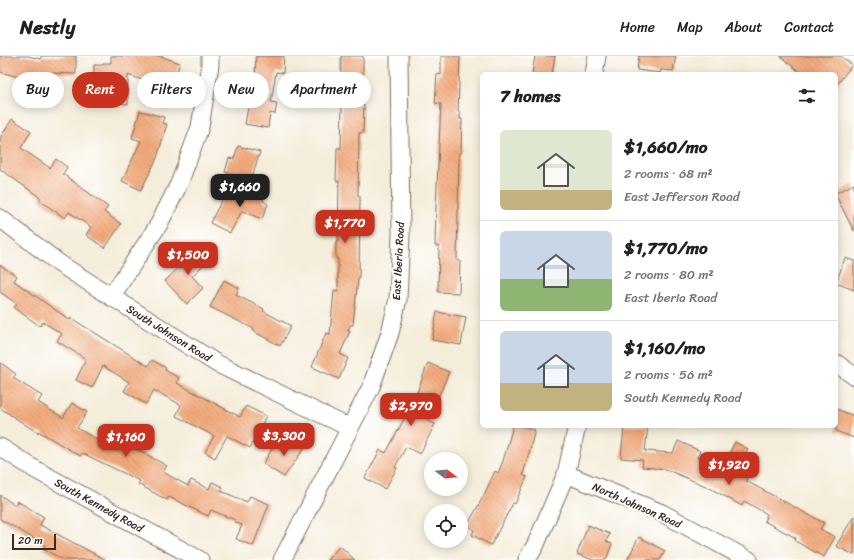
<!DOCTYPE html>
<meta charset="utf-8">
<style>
body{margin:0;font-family:Sriracha,sans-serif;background:#f2f2f2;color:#202124;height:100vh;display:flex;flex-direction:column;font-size:15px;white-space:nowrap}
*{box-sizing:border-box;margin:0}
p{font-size:13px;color:#757577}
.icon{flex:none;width:22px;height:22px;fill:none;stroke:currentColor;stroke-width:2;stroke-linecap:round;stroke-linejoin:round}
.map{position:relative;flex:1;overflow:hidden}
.drawer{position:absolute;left:480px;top:16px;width:358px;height:356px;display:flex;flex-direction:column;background:#fff;border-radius:6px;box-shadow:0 2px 10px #0003}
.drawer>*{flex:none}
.hud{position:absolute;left:12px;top:16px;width:380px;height:36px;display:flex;gap:8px}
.needle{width:26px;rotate:106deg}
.controls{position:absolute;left:424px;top:396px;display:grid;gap:8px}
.controls a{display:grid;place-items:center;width:44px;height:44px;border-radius:50%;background:#fff;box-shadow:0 2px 10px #0003;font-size:20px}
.scale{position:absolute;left:12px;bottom:10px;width:44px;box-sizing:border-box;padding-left:4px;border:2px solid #3b2a1e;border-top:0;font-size:11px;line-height:14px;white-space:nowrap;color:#3b2a1e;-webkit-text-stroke:3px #fff;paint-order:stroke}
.price{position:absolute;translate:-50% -34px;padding:0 9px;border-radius:8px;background:#c8321e;color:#fff;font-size:13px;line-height:26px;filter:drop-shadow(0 1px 2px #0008)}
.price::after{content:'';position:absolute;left:50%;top:24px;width:12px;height:9px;margin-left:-6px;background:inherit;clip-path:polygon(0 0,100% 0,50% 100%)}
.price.active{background:#222;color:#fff}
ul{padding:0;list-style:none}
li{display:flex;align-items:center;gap:12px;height:100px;padding:0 20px}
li+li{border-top:1px solid #e0e0e0}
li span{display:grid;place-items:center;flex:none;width:112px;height:80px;border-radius:6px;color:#555}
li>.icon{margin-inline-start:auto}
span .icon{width:48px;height:48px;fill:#fffc;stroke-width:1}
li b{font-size:17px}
h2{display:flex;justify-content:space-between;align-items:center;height:48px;padding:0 20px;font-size:17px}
.chip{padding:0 14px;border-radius:18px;background:#fff;box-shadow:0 2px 10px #0003;font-size:14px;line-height:36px}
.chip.active{background:#c8321e;color:#fff}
header{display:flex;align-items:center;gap:24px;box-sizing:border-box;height:56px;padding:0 20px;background:#fff;border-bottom:1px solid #e0e0e0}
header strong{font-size:19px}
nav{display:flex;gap:22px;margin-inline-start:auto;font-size:14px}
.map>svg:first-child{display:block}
</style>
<header>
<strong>Nestly</strong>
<nav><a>Home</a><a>Map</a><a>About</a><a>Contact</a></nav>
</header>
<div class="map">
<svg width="854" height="504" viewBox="0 0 854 504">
<defs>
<pattern id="building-back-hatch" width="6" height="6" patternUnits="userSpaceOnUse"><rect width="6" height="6" fill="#f2aa7c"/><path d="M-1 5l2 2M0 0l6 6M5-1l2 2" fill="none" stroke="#d0926b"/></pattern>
</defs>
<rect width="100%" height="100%" fill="#fff"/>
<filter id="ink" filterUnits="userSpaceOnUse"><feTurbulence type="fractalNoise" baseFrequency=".025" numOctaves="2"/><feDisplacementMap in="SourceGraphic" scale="8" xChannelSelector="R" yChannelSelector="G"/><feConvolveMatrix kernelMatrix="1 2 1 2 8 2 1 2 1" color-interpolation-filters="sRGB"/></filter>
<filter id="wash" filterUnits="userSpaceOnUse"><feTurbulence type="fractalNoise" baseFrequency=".012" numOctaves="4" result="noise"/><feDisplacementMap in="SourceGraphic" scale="16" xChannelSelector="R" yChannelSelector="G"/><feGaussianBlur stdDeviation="0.9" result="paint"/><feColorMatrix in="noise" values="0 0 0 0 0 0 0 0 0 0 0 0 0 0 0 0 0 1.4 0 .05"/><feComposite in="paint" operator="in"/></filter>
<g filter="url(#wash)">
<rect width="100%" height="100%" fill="#f4edda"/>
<g id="blocks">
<path fill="url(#building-back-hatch)" d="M0,0H28L41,3V0H76V18L27,16L26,23L0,16Z
M111,0H160L180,7L171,34L128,19V48L93,46L94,9H103V7H111Z
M256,0H284L283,17L276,16L271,46L277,47L275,58L270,57L268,72L245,68L250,40L254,41Z
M341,0H363V26H341Z
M441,0H460L458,56H460V63H462L461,97H459L458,155L457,204L460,205L459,237L438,236L439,190H435L436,150L441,48L435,47L437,18L441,19Z
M535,0H555L552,18H532Z
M639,0H676L673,15L661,14L660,17L637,14Z
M780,0H841L852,9L836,30V18H802Z
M342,49H364L363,77H359L358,140H360L359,223H358L353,269H350L348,275H350L340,298L348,302L339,323L312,311L326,277L330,278L334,234L338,235V203H336V186H338L339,125H336L337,92H341Z
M140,55L164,61L162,67L167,68L157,102L141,134L122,125L141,85L132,82Z
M12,63L31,75L21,92L50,112L56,103L67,111L63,118L108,151L104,156L121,168L105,192L86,179L91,171L69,156L65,162L39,144L41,142L0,113V82Z
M238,90L260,96L251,124L225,116L229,102L234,103Z
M250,127L267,133L263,145L268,148L262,163L242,155L230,177L210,167L225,138L242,146Z
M854,128V175L836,140V137Z
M195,190L209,204L192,220L203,232L187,248L165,225L185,206L182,202Z
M845,202L854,205V234L836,227Z
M0,209L17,220L14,225L70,264L71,262L148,310L152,304L166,312L165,314L179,322L177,327L240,361L246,350L266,360L250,392L227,380L215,402L205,396L214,380L176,360L181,349L154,334L146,348L124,335L129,326L103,310L92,332L76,324L86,303L57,285L62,278L43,266L40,270L14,252L17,248L0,236Z
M224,224L239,232L236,239L264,253L263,255L291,270L280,290L253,275L254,273L210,251Z
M437,256L466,261L461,289L432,284Z
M0,306L16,318L13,322L42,340L38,346L63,362L72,347L87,356L77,372L99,385L101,380L123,390L125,385L138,391L137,393L167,410L163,416L188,430L191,424L209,433L212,426L223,431L221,435L247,446L250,440L269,448L253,490L236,483L242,469L235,466V464L211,454L208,460L169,441L167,444L138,428L140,425L82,397L80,400L38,375V377L0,352Z
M428,307L449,316L428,365L435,368L420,398L406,391L395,411L397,412L385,433L365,422L380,394L386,397L409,354L410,355Z
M836,353L854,360V382L836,375Z
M513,370H520L535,374L523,419L527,421L515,448L513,447L491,489L472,479L474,474L467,470L483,441L495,415L498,417L503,405Z
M624,370H648L645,395L673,397L678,385L700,395L697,402L722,412L735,386L748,393L737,413L748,419L746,425L824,467L820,473L835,481L824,501L795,485L796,482L764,465L767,458L744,445L742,450L708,431L665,413L642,411L643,404L621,402Z
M291,381L305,391L284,421L263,408L275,388L282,393Z
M0,439L15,449L17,445L44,461L40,469L106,504H64L43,493L45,489L0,463Z
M854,460V499L836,490Z
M588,469L610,478L606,485L612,488L606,504H593L577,498Z
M639,481L665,495L660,504H627Z
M340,490L355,504H327Z"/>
</g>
</g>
<g filter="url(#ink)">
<use href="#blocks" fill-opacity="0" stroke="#7c6e60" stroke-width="1"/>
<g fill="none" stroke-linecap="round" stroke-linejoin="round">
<defs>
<path id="minor" d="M594,18L597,0
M0,162L60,208L216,307L350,372
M111,241L159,168L179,128L200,71L210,9V0
M836,307L854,320
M0,391L36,414L200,504
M566,418L662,457L749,504
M282,504L371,331L390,277L398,243L401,179L399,0
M527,504L536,488L566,418L577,370"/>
</defs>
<use href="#minor" stroke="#7c6e60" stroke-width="19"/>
<use href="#minor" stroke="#fff" stroke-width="17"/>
</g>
</g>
<g text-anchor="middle" stroke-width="4" stroke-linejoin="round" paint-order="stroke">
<g font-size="11" fill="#3b2a1e" stroke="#fff">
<text transform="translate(398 205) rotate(-87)" y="4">East Iberia Road</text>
<text transform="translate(169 277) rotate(32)" y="4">South Johnson Road</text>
<text transform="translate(99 449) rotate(29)" y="4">South Kennedy Road</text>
<text transform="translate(637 449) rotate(24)" y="4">North Johnson Road</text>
</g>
</g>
</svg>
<div class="controls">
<a><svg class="needle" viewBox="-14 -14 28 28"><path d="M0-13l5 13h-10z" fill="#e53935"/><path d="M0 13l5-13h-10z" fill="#757577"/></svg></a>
<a><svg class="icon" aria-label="locate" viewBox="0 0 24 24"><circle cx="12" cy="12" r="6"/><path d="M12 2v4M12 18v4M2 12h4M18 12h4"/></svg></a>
</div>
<div class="scale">20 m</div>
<b class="price active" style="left:240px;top:152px">$1,660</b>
<b class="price" style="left:345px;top:188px">$1,770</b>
<b class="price" style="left:188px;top:220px">$1,500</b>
<b class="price" style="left:411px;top:371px">$2,970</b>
<b class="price" style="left:284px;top:401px">$3,300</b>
<b class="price" style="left:126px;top:402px">$1,160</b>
<b class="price" style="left:729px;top:430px">$1,920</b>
<div class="hud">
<a class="chip">Buy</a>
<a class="chip active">Rent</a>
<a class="chip">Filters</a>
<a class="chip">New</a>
<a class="chip">Apartment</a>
</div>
<section class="drawer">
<h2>7 homes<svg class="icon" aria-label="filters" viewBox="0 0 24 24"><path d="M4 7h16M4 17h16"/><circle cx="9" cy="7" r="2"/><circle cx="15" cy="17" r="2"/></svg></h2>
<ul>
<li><span style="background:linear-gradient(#dfe7d0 75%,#c2b280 0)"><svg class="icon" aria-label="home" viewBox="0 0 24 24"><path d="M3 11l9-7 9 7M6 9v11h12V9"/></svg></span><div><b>$1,660/mo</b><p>2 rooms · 68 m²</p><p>East Jefferson Road</p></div></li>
<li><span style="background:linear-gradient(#c9d6e8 60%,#8fb573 0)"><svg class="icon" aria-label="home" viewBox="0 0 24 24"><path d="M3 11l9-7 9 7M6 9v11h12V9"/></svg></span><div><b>$1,770/mo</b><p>2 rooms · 80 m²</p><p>East Iberia Road</p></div></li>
<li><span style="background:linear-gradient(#c9d6e8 65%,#c2b280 0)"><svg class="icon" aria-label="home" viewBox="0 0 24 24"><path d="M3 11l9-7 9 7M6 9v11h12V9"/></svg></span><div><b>$1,160/mo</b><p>2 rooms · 56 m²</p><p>South Kennedy Road</p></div></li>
</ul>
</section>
</div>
